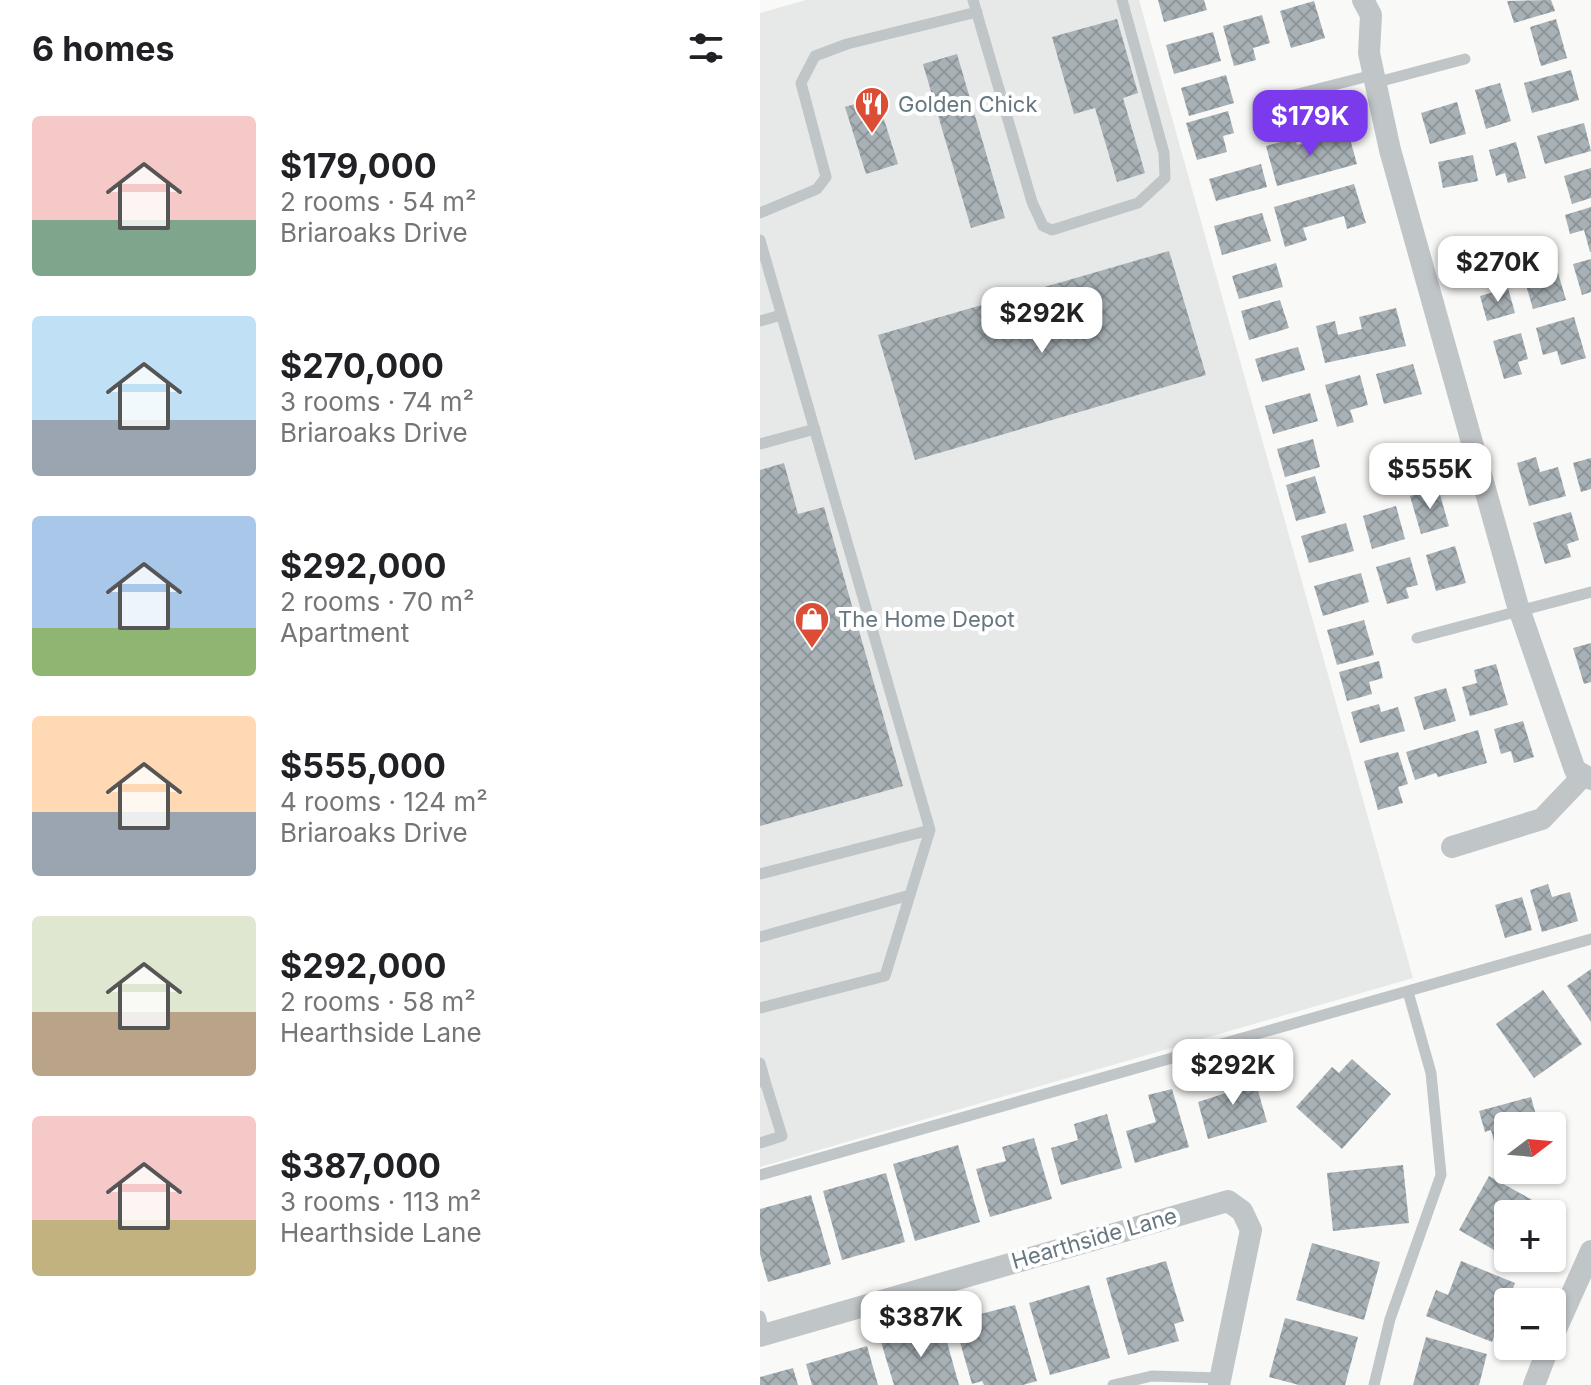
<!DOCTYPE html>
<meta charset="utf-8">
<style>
body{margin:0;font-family:Inter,sans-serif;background:#f6f6f6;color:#202124;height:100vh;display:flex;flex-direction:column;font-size:30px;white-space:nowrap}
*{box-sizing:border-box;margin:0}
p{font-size:26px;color:#757577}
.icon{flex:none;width:44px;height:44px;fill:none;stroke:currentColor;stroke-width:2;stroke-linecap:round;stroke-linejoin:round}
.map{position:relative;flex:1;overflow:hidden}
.panel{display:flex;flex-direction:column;background:#fff;width:760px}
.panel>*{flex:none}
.needle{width:52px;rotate:74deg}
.controls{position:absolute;left:734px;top:1112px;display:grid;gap:16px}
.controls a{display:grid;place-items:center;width:72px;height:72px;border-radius:8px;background:#fff;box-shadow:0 2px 6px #0004;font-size:40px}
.price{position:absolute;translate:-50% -68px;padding:0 18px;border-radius:16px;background:#fff;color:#222;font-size:26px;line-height:52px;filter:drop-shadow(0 2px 4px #0008)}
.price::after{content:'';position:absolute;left:50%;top:48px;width:24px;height:18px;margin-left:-12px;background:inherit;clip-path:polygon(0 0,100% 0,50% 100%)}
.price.active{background:#7c3aed;color:#fff}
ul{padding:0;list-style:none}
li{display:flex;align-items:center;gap:24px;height:200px;padding:0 32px}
li span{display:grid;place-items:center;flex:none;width:224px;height:160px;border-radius:8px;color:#555}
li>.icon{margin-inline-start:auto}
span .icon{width:96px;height:96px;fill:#fffc;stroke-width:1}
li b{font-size:34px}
h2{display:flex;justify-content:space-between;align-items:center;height:96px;padding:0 32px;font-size:34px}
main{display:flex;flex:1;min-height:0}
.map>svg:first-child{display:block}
</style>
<main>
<section class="panel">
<h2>6 homes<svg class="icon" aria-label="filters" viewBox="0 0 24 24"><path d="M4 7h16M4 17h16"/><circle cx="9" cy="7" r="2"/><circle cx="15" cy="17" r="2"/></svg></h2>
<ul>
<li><span style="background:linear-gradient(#f6c9c9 65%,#7fa58c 0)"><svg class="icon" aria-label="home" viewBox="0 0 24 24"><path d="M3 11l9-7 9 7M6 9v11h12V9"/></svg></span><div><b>$179,000</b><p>2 rooms · 54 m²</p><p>Briaroaks Drive</p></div></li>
<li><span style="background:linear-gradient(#bfe0f5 65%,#9aa5b1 0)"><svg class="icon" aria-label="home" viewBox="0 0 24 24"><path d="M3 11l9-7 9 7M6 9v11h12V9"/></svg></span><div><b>$270,000</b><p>3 rooms · 74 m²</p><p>Briaroaks Drive</p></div></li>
<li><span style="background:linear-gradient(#a9c7e8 70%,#8fb573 0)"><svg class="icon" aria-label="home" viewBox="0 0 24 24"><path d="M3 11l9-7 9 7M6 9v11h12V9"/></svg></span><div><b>$292,000</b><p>2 rooms · 70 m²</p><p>Apartment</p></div></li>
<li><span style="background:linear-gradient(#ffd9b3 60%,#9aa5b1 0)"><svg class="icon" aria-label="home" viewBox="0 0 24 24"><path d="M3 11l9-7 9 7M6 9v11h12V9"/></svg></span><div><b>$555,000</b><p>4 rooms · 124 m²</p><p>Briaroaks Drive</p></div></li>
<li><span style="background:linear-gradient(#dfe7d0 60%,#b9a48a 0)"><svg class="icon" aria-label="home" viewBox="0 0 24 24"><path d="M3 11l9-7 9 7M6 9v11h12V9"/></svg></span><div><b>$292,000</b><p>2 rooms · 58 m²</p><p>Hearthside Lane</p></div></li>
<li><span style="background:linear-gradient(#f6c9c9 65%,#c2b280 0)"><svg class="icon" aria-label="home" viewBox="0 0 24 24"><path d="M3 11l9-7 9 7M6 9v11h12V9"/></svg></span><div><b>$387,000</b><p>3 rooms · 113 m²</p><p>Hearthside Lane</p></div></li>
</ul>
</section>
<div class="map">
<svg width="831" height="1385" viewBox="0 0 831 1385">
<defs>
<pattern id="building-cross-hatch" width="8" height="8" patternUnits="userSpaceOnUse" patternTransform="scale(2)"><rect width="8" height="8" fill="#a8b1b6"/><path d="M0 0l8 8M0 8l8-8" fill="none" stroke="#8d9599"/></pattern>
</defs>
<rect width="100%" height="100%" fill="#f9f9f7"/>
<path fill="#e7e9e8" d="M46,0H379L653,978L0,1167V13Z"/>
<path fill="url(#building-cross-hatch)" d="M398,0H444L447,10L404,22Z
M791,0L795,11L754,23L747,1Z
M554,1L565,38L531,48L520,11Z
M502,15L510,43L493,48L496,60L474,66L463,26Z
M357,19L378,93L363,98L385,173L357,182L335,108L314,114L292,37Z
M796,19L807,58L781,66L770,27Z
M453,32L461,61L414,74L406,45Z
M197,54L245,218L211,228L163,64Z
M811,70L819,100L772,113L764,83Z
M466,75L474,103L429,116L421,88Z
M740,83L751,121L726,129L715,90Z
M117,97L138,164L106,174L85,107Z
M697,102L706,134L670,144L661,113Z
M468,111L474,133L463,136L467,152L437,160L426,123Z
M824,123L831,151L785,164L777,136Z
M588,132L597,164L517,186L506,146L535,138L537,145Z
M756,142L766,178L748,183L745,173L736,176L729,150Z
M713,155L718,181L683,188L678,162Z
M501,164L507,187L456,201L449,179Z
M831,168V198L812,204L804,176Z
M594,184L606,223L587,229L584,216L543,228L547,240L525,247L514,207Z
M831,207V252H830L824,230L810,234L805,215Z
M502,213L511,241L462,255L454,226Z
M409,251L446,375L155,460L118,335Z
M831,259V292L822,295L813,264Z
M516,263L523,287L479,299L472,276Z
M796,266L806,300L773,309L763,275Z
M748,288L755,313L727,321L720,296Z
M520,300L529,328L489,340L481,311Z
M636,308L646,346L565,363L556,326L575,321L578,335L602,329L599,317Z
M814,317L826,358L801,365L797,351L783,355L776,328Z
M761,333L768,359L758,362L762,374L744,379L733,341Z
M538,347L545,370L502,382L495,359Z
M653,364L662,394L624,404L616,374Z
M600,375L608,405L590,410L594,422L577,427L565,385Z
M550,393L558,421L513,434L505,406Z
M553,439L560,467L525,477L517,449Z
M776,457L780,472L798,467L806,496L769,506L757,463Z
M831,458V489L821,492L813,463Z
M24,463L38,514L64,507L143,786L0,826V470Z
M555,476L566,513L536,521L526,485Z
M678,488L689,526L661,534L650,496Z
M636,506L645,539L612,549L603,516Z
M811,512L819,540L807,544L811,557L785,564L773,523Z
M586,523L594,551L549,563L541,536Z
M695,546L706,583L676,591L666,555Z
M650,557L658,585L646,588L649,598L627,604L616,567Z
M601,573L609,602L563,616L554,586Z
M604,620L614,655L577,665L567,630Z
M831,643V682L824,684L813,648Z
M619,661L623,678L609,682L612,694L587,701L579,672Z
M736,664L748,705L710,716L702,687L717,683L714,670Z
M686,688L696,721L664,730L654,697Z
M619,704L621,712L638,707L645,731L600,743L591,712Z
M763,721L774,757L754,763L751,751L741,754L734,729Z
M718,730L727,763L678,777L676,773L655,780L646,752Z
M638,752L648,784L638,787L643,803L618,810L604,761Z
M788,884L792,897L810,892L818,921L782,932L770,890Z
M762,897L772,930L745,938L735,905Z
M831,969V1022L807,986Z
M783,990L822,1044L774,1078L736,1024Z
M592,1059L631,1094L582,1149L536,1107L572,1067L579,1073Z
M492,1070L507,1122L448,1139L438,1102L466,1093L462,1079Z
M412,1089L429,1147L375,1163L366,1131L396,1122L388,1095Z
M771,1097L779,1126H748V1171L743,1172L731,1130L725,1132L719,1111Z
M347,1114L362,1168L301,1185L291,1148L318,1140L314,1124Z
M274,1138L292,1199L230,1217L216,1169L246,1161L242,1147Z
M198,1145L220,1222L155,1241L133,1164Z
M643,1165L649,1223L573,1231L567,1173Z
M126,1173L145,1242L82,1260L63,1191Z
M729,1176L790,1210L788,1214H748V1258L699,1230Z
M51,1195L71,1264L8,1282L0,1254V1209Z
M552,1243L620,1262L604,1320L536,1300Z
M406,1261L424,1321L414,1324L419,1341L368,1355L346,1278Z
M701,1261L755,1283L732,1342L666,1316L676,1290L688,1295Z
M329,1285L350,1358L290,1375L269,1303Z
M255,1305L277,1381L263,1385H224L222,1381L212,1384L194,1321Z
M525,1318L598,1337L585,1385H539L509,1377Z
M182,1324L199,1385H134L121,1342Z
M666,1337L727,1354L719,1385H653Z
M107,1346L118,1385H52L46,1364Z
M33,1368L38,1385H0V1377Z"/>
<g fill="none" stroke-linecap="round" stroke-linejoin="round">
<path stroke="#c0c5c8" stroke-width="11" d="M213,0L272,202L283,226L292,230L378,203L405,178L404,153L362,0
M614,83L705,59
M526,97L613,75
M0,213L57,189L66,177L41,83L55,56L87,44L217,12
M0,240L170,830L125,976L0,1008
M0,321L21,315
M0,444L55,429
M657,638L831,592
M0,874L170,830
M0,937L150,895
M0,1063L5,1081
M0,1082L5,1081L22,1136L0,1143
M0,1175L831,939
M0,1316L5,1334
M353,1385L392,1376L461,1378
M614,1385L630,1319L681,1175L671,1073L648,992"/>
<path stroke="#c0c5c8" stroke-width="22" d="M603,0L611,15L609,53L630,150L757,603L815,770L831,779
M692,847L782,819L824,775
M0,1336L468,1201L482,1211L491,1230L459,1385
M792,1338L831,1251
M774,1385L789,1346"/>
</g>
<defs>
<symbol id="restaurant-pin" viewBox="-11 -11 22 30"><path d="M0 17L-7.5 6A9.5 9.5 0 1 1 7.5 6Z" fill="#db4d35" stroke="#fff"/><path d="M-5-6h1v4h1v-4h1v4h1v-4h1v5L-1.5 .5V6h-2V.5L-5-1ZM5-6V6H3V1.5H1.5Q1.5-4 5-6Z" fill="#fff"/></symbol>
<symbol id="shop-pin" viewBox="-11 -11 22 30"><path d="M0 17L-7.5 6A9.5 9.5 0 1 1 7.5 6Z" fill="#db4d35" stroke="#fff"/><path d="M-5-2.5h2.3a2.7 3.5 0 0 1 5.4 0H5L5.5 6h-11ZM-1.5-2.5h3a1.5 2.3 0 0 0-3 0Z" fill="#fff"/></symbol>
</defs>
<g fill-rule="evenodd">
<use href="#restaurant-pin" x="92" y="84" width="40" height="54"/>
<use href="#shop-pin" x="32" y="599" width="40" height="54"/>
</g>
<g text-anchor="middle" stroke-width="8" stroke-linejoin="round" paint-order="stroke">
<g font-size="22" fill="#667780" stroke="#fff" text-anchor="start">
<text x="138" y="112">Golden Chick</text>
<text x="78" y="627">The Home Depot</text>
</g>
<g font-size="22" fill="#667780" stroke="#fff">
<text transform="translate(334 1238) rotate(-16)" y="8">Hearthside Lane</text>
</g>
</g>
</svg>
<div class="controls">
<a><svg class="needle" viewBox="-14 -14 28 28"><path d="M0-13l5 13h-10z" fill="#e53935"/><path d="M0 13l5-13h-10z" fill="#757577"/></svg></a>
<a>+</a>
<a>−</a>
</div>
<b class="price active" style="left:550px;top:158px">$179K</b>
<b class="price" style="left:738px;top:304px">$270K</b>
<b class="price" style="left:282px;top:355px">$292K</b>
<b class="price" style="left:670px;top:511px">$555K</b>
<b class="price" style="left:473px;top:1107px">$292K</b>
<b class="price" style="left:161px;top:1359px">$387K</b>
</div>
</main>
